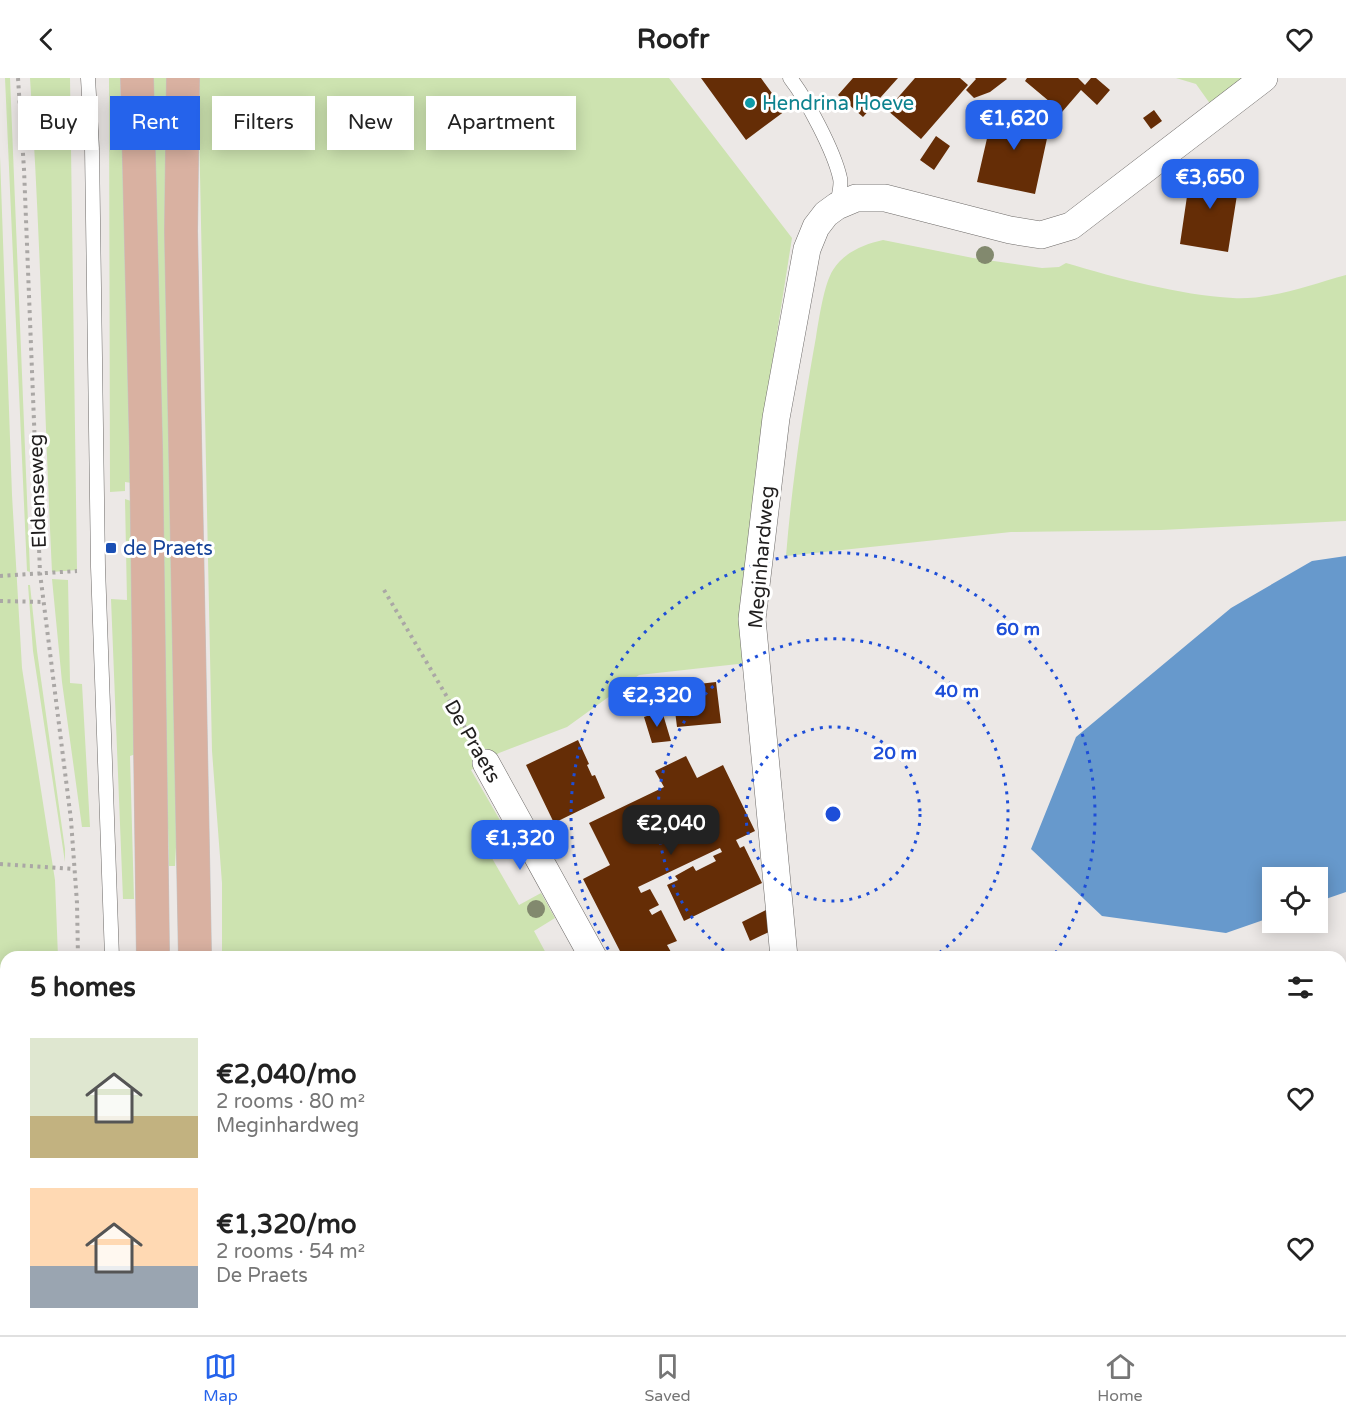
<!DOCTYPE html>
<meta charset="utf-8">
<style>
body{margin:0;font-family:"Varela Round",sans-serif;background:#f6f6f6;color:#222;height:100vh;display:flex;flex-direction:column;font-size:22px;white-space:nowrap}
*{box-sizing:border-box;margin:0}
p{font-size:20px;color:#767676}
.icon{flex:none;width:33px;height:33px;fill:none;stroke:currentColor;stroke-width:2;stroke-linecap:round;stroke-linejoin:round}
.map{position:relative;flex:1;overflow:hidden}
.sheet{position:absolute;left:0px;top:873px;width:1347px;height:384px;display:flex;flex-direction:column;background:#fff;border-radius:18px 18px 0 0;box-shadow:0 3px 15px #0003}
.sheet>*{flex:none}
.top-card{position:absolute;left:18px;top:18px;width:600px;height:54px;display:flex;gap:12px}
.fabs{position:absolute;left:1262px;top:789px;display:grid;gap:12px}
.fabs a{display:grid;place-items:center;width:66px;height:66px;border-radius:0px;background:#fff;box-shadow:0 3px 15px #0003;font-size:30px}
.price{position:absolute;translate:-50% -51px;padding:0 14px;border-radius:12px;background:#2563eb;color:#fff;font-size:20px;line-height:39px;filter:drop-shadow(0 2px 3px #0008)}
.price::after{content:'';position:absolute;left:50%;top:36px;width:18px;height:14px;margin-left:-9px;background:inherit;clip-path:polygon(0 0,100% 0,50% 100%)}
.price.on{background:#222;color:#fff}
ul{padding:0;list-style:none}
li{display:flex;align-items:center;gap:18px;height:150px;padding:0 30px}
li span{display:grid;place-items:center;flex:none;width:168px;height:120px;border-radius:0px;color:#555}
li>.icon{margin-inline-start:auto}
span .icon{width:72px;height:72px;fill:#fffc;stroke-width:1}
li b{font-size:26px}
h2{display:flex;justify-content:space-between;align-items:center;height:72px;padding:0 30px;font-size:26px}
.tag{padding:0 21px;border-radius:0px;background:#fff;box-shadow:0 3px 15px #0003;font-size:21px;line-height:54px}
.tag.on{background:#2563eb;color:#fff}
header{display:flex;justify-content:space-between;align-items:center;height:78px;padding:0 30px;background:#fff;font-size:27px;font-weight:700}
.tabs{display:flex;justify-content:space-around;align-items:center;height:84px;border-top:2px solid #e0e0e0;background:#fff;font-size:16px;color:#767676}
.tabs a{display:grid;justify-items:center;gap:3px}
.tabs .on{color:#2563eb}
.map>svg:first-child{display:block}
</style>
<header><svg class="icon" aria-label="back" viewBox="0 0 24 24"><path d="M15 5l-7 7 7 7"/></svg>Roofr<svg class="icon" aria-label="heart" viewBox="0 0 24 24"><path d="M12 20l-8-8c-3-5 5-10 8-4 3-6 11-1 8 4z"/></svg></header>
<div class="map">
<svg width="1346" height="1257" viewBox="0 0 1346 1257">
<rect width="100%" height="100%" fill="#ece8e6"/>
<path fill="#cde3b0" d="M5,0H10L30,494L27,493Z
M30,0H70L77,492L52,494C44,329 41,164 30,0Z
M109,0H120L132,405L125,404V413L110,414Z
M149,0H169L182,657L175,788H169Z
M198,0H669L792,160L757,381L745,527L747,585L639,597L567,649L499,675L471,692L508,756L485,768L519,827L541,815L555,840L534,853L548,879H222V805L212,673Z
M1176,0H1249L1211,27L1196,6Z
M0,78L12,417L22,590L55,802L58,879H6V960L0,959Z
M883,162L973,180L1042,190L1059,189L1066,185C1117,200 1179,217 1233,220C1270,222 1310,207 1346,197V443L1161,452L1011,454L786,478C792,404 803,331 816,259C819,241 824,206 833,192C843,175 864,166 883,162Z
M125,421L131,423L136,676L130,678L134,821H123L111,521L127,522Z
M52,501L68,502L70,605L82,606L90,749H82L62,604Z
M28,507H30L37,573L65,771V784L33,573Z
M1341,1047H1346V1247L1341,1246Z"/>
<path fill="#6799cc" d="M1346,478V814L1317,824V800H1272V839L1226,855L1102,838L1031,771L1076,659L1231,530L1312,483Z
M0,1084L6,1085V1251H413L414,1257H0Z
M1341,1246L1346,1247V1257H553L549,1254L505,1251H1341Z"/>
<path fill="#ece8e6" d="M66,1251H229L230,1257H67Z"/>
<path fill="#652d06" d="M701,0H761L785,33L746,62Z
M853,0H898L863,39L838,17Z
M915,0H960L968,7L921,61L887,32Z
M975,0H1006L1007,1L990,14L974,20L966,12L976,1Z
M1027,0H1078L1085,7L1091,0H1096L1110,12L1097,27L1081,12L1062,34L1025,3Z
M994,30L1051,42L1035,116L977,104Z
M1154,32L1162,43L1151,51L1143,40Z
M936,58L950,68L934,92L920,82Z
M1191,91L1240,98L1228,174L1180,166Z
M716,604L721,645L677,649L672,609Z
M662,633L671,663L652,665L644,639Z
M578,662L589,686L587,687L592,698L595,697L605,720L554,745L526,687Z
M686,678L697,700L723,687L755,753L736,762L740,770L744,768L762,805L684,843L667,807L678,802L675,798L693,788L696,793L716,783L713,778L722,774L720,770L638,809L641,815L650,811L659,827L649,832L652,837L661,832L677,863L667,867L671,874L660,879H623L583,801L610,787L589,745L664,709L655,693Z
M766,832L769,854L750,863L742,844Z"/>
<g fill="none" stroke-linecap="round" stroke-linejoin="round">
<defs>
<path id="lane" d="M88,0L92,70L98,489L112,879
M790,0C807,22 834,73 840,100C842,108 838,119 837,128
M1341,1022H1346
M124,1251V1257"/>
<path id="street" d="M486,685L593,879
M784,879L752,541L776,340L807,171L816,149L826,136L837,128L856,120H885L1010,152L1041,157L1071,148L1264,0
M0,988L6,989"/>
<path id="primary" d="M137,0L146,369L153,879
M183,0L181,153L195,879
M162,1251V1257
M207,1251V1257"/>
</defs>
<use href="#lane" stroke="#6e6b69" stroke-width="15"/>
<use href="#street" stroke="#6e6b69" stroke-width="28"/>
<use href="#primary" stroke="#c5c4c4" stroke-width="34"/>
<path stroke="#aaa7a5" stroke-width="4" stroke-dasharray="3 4.5" stroke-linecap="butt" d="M18,0L24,91L40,495L71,742L77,825L78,879
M0,498L77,493
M384,512L473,663
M0,523L43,524
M0,786L74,791
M0,904L6,907
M84,1251V1257"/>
<use href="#lane" stroke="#fff" stroke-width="14"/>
<use href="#street" stroke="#fff" stroke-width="27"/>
<use href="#primary" stroke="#d9b1a1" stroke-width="33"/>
</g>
<g fill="#82896e">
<circle cx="985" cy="177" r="9"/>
<circle cx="536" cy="831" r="9"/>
</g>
<g fill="none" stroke="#1d4ed8" stroke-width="3" stroke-dasharray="3 6">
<circle cx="833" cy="736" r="87"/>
<path d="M731 878A175 175 0 1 1 935 878"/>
<path d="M613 879A262 262 0 1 1 1053 879"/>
</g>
<circle fill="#0f9aa8" stroke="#fff" stroke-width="2" cx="750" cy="25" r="6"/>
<rect fill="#1a4fb4" stroke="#fff" stroke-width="2" x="105" y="464" width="12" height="12" rx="3"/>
<g text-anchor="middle" stroke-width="6" stroke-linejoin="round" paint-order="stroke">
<g font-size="20" fill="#0d838f" stroke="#fff" text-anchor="start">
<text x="762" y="32">Hendrina Hoeve</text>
</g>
<g font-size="20" fill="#201e1e" stroke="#fff">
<text transform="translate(37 413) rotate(-92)" y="7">Eldenseweg</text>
<text transform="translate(761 479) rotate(-85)" y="7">Meginhardweg</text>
<text transform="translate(473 663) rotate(60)" y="7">De Praets</text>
</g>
<g font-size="20" fill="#164399" stroke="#fff" text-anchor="start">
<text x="123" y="477">de Praets</text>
</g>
</g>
<circle cx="833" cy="736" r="9" fill="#1d4ed8" stroke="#fff" stroke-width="3"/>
<g font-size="18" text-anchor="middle" font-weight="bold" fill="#1d4ed8" stroke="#fff" stroke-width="6" stroke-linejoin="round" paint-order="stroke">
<text x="1018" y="557">60 m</text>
<text x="957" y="619">40 m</text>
<text x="895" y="681">20 m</text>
</g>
</svg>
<div class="fabs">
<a><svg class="icon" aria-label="locate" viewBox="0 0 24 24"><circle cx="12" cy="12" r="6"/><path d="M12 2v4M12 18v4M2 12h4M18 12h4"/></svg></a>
</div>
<b class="price" style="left:1014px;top:73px">€1,620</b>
<b class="price" style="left:1210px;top:132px">€3,650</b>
<b class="price" style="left:657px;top:650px">€2,320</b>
<b class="price on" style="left:671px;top:778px">€2,040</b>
<b class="price" style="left:520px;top:793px">€1,320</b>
<div class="top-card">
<a class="tag">Buy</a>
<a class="tag on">Rent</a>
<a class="tag">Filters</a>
<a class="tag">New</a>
<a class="tag">Apartment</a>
</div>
<section class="sheet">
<h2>5 homes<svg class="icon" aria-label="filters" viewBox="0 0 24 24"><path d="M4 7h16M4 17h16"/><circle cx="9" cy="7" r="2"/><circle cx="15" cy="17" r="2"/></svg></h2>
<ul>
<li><span style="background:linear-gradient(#dfe7d0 65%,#c2b280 0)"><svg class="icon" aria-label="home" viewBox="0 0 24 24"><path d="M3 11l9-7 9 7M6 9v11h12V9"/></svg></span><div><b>€2,040/mo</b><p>2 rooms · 80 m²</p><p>Meginhardweg</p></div><svg class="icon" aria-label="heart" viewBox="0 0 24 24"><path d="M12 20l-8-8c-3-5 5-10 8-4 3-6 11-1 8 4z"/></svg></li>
<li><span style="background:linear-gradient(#ffd9b3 65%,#9aa5b1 0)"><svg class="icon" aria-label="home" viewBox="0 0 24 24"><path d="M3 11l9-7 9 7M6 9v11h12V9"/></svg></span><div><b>€1,320/mo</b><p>2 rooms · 54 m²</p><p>De Praets</p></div><svg class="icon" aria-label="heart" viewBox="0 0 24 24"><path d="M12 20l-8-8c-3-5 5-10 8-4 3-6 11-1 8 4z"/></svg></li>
</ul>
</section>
</div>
<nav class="tabs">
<a class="on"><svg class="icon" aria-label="map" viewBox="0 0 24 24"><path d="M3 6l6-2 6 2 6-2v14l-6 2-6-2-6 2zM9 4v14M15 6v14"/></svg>Map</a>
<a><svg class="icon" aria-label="saved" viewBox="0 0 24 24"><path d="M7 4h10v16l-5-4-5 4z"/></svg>Saved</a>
<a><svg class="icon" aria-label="home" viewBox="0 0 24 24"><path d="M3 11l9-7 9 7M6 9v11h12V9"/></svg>Home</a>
</nav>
